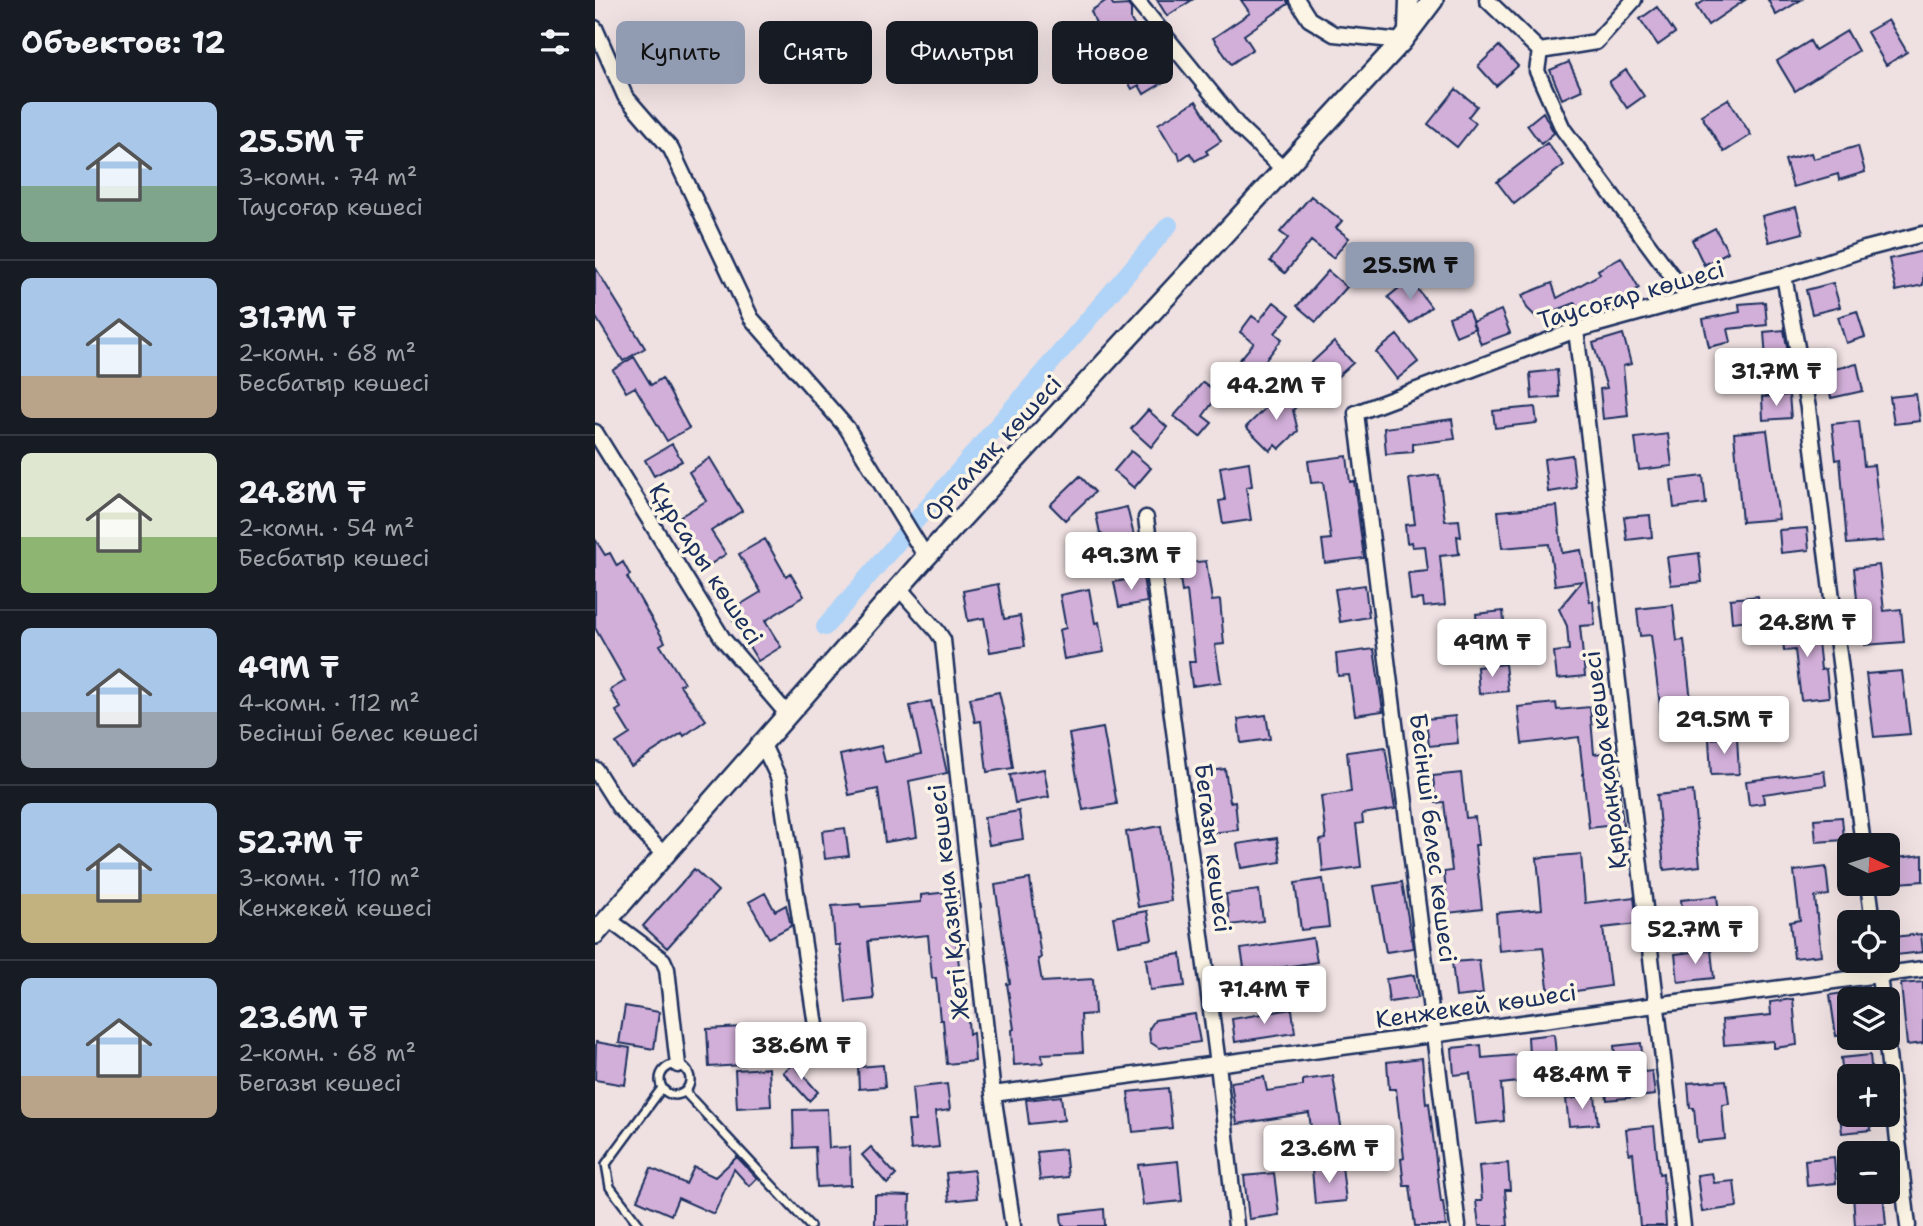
<!DOCTYPE html>
<html lang="ru">
<meta charset="utf-8">
<style>
body{margin:0;font-family:"Shantell Sans",sans-serif;background:#242831;color:#f1f3f6;height:100vh;display:flex;flex-direction:column;font-size:26px;white-space:nowrap}
*{box-sizing:border-box;margin:0}
p{font-size:23px;color:#9ea1a6}
.icon{flex:none;width:38px;height:38px;fill:none;stroke:currentColor;stroke-width:2;stroke-linecap:round;stroke-linejoin:round}
.map{position:relative;flex:1;overflow:hidden}
.sheet{display:flex;flex-direction:column;background:#171b24;width:595px}
.sheet>*{flex:none}
.guide{position:absolute;left:21px;top:21px;width:665px;height:63px;display:flex;gap:14px}
.needle{width:46px;rotate:94deg}
.fabs{position:absolute;left:1242px;top:833px;display:grid;gap:14px}
.fabs a{display:grid;place-items:center;width:63px;height:63px;border-radius:10px;background:#171b24;box-shadow:0 7px 28px #0002;font-size:35px}
.price{position:absolute;translate:-50% -60px;padding:0 16px;border-radius:7px;background:#fff;color:#222;font-size:23px;line-height:46px;filter:drop-shadow(0 2px 4px #0008)}
.price::after{content:'';position:absolute;left:50%;top:42px;width:21px;height:16px;margin-left:-10px;background:inherit;clip-path:polygon(0 0,100% 0,50% 100%)}
.price.selected{background:#919bb2;color:#111}
ul{padding:0;list-style:none}
li{display:flex;align-items:center;gap:21px;height:175px;padding:0 21px}
li+li{border-top:2px solid #363941}
li span{display:grid;place-items:center;flex:none;width:196px;height:140px;border-radius:10px;color:#555}
li>.icon{margin-inline-start:auto}
span .icon{width:84px;height:84px;fill:#fffc;stroke-width:1}
li b{font-size:30px}
h2{display:flex;justify-content:space-between;align-items:center;height:84px;padding:0 21px;font-size:30px}
.chip{padding:0 24px;border-radius:10px;background:#171b24;box-shadow:0 7px 28px #0002;font-size:24px;line-height:63px}
.chip.selected{background:#919bb2;color:#111}
main{display:flex;flex:1;min-height:0}
.map>svg:first-child{display:block}
</style>
<main>
<section class="sheet">
<h2>Объектов: 12<svg class="icon" aria-label="filters" viewBox="0 0 24 24"><path d="M4 7h16M4 17h16"/><circle cx="9" cy="7" r="2"/><circle cx="15" cy="17" r="2"/></svg></h2>
<ul>
<li><span style="background:linear-gradient(#a9c7e8 60%,#7fa58c 0)"><svg class="icon" aria-label="home" viewBox="0 0 24 24"><path d="M3 11l9-7 9 7M6 9v11h12V9"/></svg></span><div><b>25.5M ₸</b><p>3-комн. · 74 m²</p><p>Тауcоғар көшесі</p></div></li>
<li><span style="background:linear-gradient(#a9c7e8 70%,#b9a48a 0)"><svg class="icon" aria-label="home" viewBox="0 0 24 24"><path d="M3 11l9-7 9 7M6 9v11h12V9"/></svg></span><div><b>31.7M ₸</b><p>2-комн. · 68 m²</p><p>Бесбатыр көшесі</p></div></li>
<li><span style="background:linear-gradient(#dfe7d0 60%,#8fb573 0)"><svg class="icon" aria-label="home" viewBox="0 0 24 24"><path d="M3 11l9-7 9 7M6 9v11h12V9"/></svg></span><div><b>24.8M ₸</b><p>2-комн. · 54 m²</p><p>Бесбатыр көшесі</p></div></li>
<li><span style="background:linear-gradient(#a9c7e8 60%,#9aa5b1 0)"><svg class="icon" aria-label="home" viewBox="0 0 24 24"><path d="M3 11l9-7 9 7M6 9v11h12V9"/></svg></span><div><b>49M ₸</b><p>4-комн. · 112 m²</p><p>Бесінші белес көшесі</p></div></li>
<li><span style="background:linear-gradient(#a9c7e8 65%,#c2b280 0)"><svg class="icon" aria-label="home" viewBox="0 0 24 24"><path d="M3 11l9-7 9 7M6 9v11h12V9"/></svg></span><div><b>52.7M ₸</b><p>3-комн. · 110 m²</p><p>Кенжекей көшесі</p></div></li>
<li><span style="background:linear-gradient(#a9c7e8 70%,#b9a48a 0)"><svg class="icon" aria-label="home" viewBox="0 0 24 24"><path d="M3 11l9-7 9 7M6 9v11h12V9"/></svg></span><div><b>23.6M ₸</b><p>2-комн. · 68 m²</p><p>Бегазы көшесі</p></div></li>
</ul>
</section>
<div class="map">
<svg width="1328" height="1226" viewBox="0 0 1328 1226">
<rect width="100%" height="100%" fill="#efe0e1"/>
<filter id="ink" filterUnits="userSpaceOnUse"><feTurbulence type="fractalNoise" baseFrequency=".0143" numOctaves="2"/><feDisplacementMap in="SourceGraphic" scale="14" xChannelSelector="R" yChannelSelector="G"/><feConvolveMatrix kernelMatrix="1 2 1 2 8 2 1 2 1" color-interpolation-filters="sRGB"/></filter>
<g filter="url(#ink)">
<g fill="none" stroke-linecap="round" stroke-linejoin="round">
<path stroke="#afd4f8" stroke-width="18" d="M230,627L574,225"/>
</g>
<path fill="#d2afd9" stroke="#1b2f5e" stroke-width="2" d="M512,0H515L519,6L533,5L536,9V20L547,38L545,39L569,82L549,94L544,85L537,89L503,29L496,11Z
M562,0H597L572,16Z
M646,0H692L693,4L649,35L658,49L636,64L618,38L655,13Z
M1111,0H1150L1113,25L1101,6Z
M1173,0H1206L1181,15Z
M1062,7L1080,33L1063,45L1045,19Z
M1293,20L1312,52L1291,65L1272,32Z
M1252,31L1263,51L1200,91L1182,61L1215,41L1220,50Z
M904,46L923,66L901,86L883,66Z
M974,62L987,90L967,99L955,70Z
M1031,70L1049,96L1032,108L1014,82Z
M861,89L882,106L873,117L881,123L862,147L833,124Z
M1133,99L1156,135L1129,152L1106,115Z
M601,101L626,141L611,151L613,154L600,161L595,153L585,160L583,152L579,151L563,124Z
M948,112L959,133L946,144L932,125Z
M952,143L969,165L919,204L902,182Z
M1263,146L1270,172L1244,180L1243,174L1198,187L1190,160L1216,153L1218,159Z
M716,196L747,221L741,228L754,238L738,258L716,241L690,273L675,261L693,238L685,232Z
M1201,207L1208,233L1174,242L1167,216Z
M1120,228L1133,252L1109,265L1097,240Z
M1328,251V285L1301,291L1294,259Z
M1026,257L1044,288L1021,301L1019,298L986,315L980,303L956,312L958,316L942,318L932,308L927,295L957,283L962,298L1005,274L1003,270Z
M0,267L50,348L28,361L0,316Z
M733,271L752,287L721,322L702,306Z
M815,279L836,307L815,324L793,297Z
M1238,283L1245,307L1217,314L1211,290Z
M679,302L695,315L680,333L687,339L663,370L668,374L651,394L631,376L659,343L645,332L657,316L664,321Z
M1170,302L1172,325L1133,329L1136,342L1114,347L1108,319L1145,312L1144,304Z
M873,310L880,328L861,336L854,317Z
M906,310L915,333L886,344L877,322Z
M1262,311L1270,337L1251,343L1243,317Z
M1189,330L1194,358L1171,360L1169,332Z
M1028,334L1036,364L1028,366L1033,416L1008,419L1005,389L1012,388L998,343Z
M802,335L823,362L802,379L781,352Z
M739,342L758,363L732,386L714,365Z
M39,357L56,385L67,378L94,428L72,441L40,387L31,392L18,370Z
M1262,364L1268,391L1236,398L1230,371Z
M962,370L964,397L937,399L935,373Z
M608,382L624,394L608,416L617,423L605,437L579,416Z
M690,389L704,404L698,410L703,431L684,449L680,445L675,451L651,427Z
M1321,394L1325,421L1299,424L1295,397Z
M1194,395L1196,418L1168,420L1167,397Z
M940,407L942,423L900,428L898,411Z
M553,410L572,427L556,447L536,429Z
M857,419L860,439L818,444V452L791,454L789,428Z
M1264,421L1269,466L1279,465L1288,541L1252,544L1245,459L1241,460L1237,424Z
M1172,430L1184,519L1147,522L1139,433Z
M1073,434L1077,466L1044,470L1040,438Z
M77,444L87,461L59,476L50,460Z
M536,451L556,468L539,488L519,471Z
M977,455L981,488L953,492L949,459Z
M752,456L755,482L759,481L769,558L730,563L727,540L736,539L728,482L716,483L713,461Z
M115,458L147,511L116,531L131,554L105,571L95,556L102,552L81,519L111,501L94,472Z
M654,462L657,486L651,487L656,520L628,524L624,501L630,500L625,467Z
M844,475L850,521L864,520L866,537L862,536L864,554L845,556L850,605L829,607L828,599L816,600L813,573L833,571L830,546L817,547L816,542L812,543L810,525L820,524L814,479Z
M485,476L500,492L470,520L455,505Z
M1108,476L1111,504L1079,508L1076,480Z
M962,506L967,553L986,550L995,602L998,601L1000,625L985,626L990,676L962,679L959,652L974,650L972,626L964,609L987,581L960,585L954,544L907,548L903,511Z
M532,507L540,540L521,545L505,533L501,514Z
M1055,515L1057,537L1032,540L1029,517Z
M1212,528L1214,550L1186,553L1184,530Z
M0,539L10,555L15,553L22,566L28,562L35,575L32,577L70,642L65,645L89,683L85,685L111,720L89,736L87,733L36,766L21,743L35,734L21,711L26,708L15,690L30,681L0,628Z
M170,539L191,576L195,573L209,596L170,621L186,647L163,661L133,612L166,592L144,554Z
M1104,553L1107,582L1076,585L1072,557Z
M611,561L617,601L625,600L629,644L620,645L626,682L597,686L594,662H600L592,591L587,592L583,564Z
M1284,565L1289,611L1306,609L1309,642L1270,645L1267,610H1263L1259,568Z
M548,577L552,602L524,607L519,582Z
M403,584L409,619L425,616L430,646L395,652L389,618L373,621L368,591Z
M770,585L774,617L745,622L740,589Z
M494,589L500,623L504,622L509,652L469,659L464,630L471,628L465,595Z
M1163,596L1165,619L1137,622L1135,599Z
M1078,605L1082,641L1089,640L1098,718L1067,722L1056,635L1045,636L1042,609Z
M908,611L910,632L883,635L881,614Z
M1221,622L1226,670L1231,669L1234,697L1206,700L1200,650L1189,651L1187,625Z
M779,649L788,711L760,715L754,675L743,676L741,654Z
M910,664L913,691L884,694L882,667Z
M1307,671L1315,734L1279,737L1271,674Z
M404,692L412,727L418,768L392,772L386,721L380,722L375,698Z
M336,701L352,773L314,781L322,837L290,842L283,789L254,795L245,755L286,746L290,762L326,754L315,706Z
M961,703L962,710L995,707L999,754L1020,752L1028,824L994,828L984,737L927,744L923,707Z
M671,715L675,739L646,743L643,719Z
M860,716L863,743L834,746L831,719Z
M508,728L522,804L488,810L474,734Z
M1142,737L1144,774L1116,775L1114,739Z
M790,747L800,809L767,814L768,823L761,824L766,867L728,872L725,840L731,839L726,796L756,792L752,752Z
M449,769L454,797L420,803L415,775Z
M630,769L635,802L640,801L643,830L615,833L611,796H606L602,773Z
M1229,771L1231,785L1168,794L1169,803L1154,805L1151,781Z
M866,773L871,818L880,817L883,845H880L887,909L853,913L849,872L857,871L849,802L841,803L838,776Z
M1098,791L1105,866L1069,870L1062,795Z
M424,811L428,839L394,845L389,817Z
M1247,817L1249,840L1221,842L1219,819Z
M566,826L576,901L543,907L531,832Z
M250,828L254,856L230,859L227,831Z
M682,838L686,862L646,868L642,844Z
M986,854L990,903L1039,897L1042,924L1008,928L1015,986L954,995L948,947L904,951L901,913L947,909L942,858Z
M1328,855V881L1304,883L1301,858Z
M1231,867L1234,895L1220,897L1226,955L1199,958L1195,922L1205,920L1199,871Z
M99,869L123,891L72,948L48,926Z
M435,879L446,958L443,959L447,982L498,979L500,1014L486,1015L488,1052L447,1054L448,1063L419,1065L417,1030L419,1029L412,984L415,983L400,885Z
M728,879L734,927L706,930L700,883Z
M807,882L818,948L791,952L779,886Z
M664,890L668,921L635,925L631,894Z
M363,891L364,906L357,907L366,982H370L374,1034L378,1033L380,1061L352,1064L348,1020H345L341,978H337L333,935L273,941L279,999L251,1002L245,945H240L237,906L265,904L266,907L326,902V895Z
M170,893L180,911L191,905L196,926L174,938L154,902Z
M1122,896L1125,924L1089,928L1086,900Z
M552,911L557,939L523,945L518,917Z
M1326,934L1328,952L1301,955L1299,937Z
M718,938L722,962L650,973L646,949Z
M1116,950L1119,978L1083,982L1080,954Z
M586,954L590,986L555,990L551,959Z
M884,960L888,994L861,997L857,962Z
M819,975L823,998L794,1002L791,979Z
M1328,982V1043L1312,1045L1306,984Z
M1255,992V1034L1241,1036L1235,995Z
M1198,999L1202,1045L1179,1048V1041L1129,1045L1127,1020L1176,1015L1175,1002Z
M30,1006L64,1012L59,1049L24,1043Z
M697,1009L700,1033L640,1042L637,1019Z
M600,1014L605,1042L564,1048L555,1042L554,1029L560,1020Z
M147,1027L148,1065L114,1067L112,1029Z
M959,1034L963,1075L923,1079V1082L906,1084L909,1121L881,1124L875,1073L859,1075L857,1048L886,1045L887,1058L934,1054L933,1037Z
M1,1042L35,1048L30,1085L0,1080Z
M1046,1043L1049,1072L1057,1071L1060,1095L1012,1100L1009,1077L1022,1075L1019,1046Z
M1275,1055L1277,1076H1248L1246,1058Z
M827,1058L831,1104L834,1103L846,1202H848L851,1226H820L815,1186H809L806,1159L809,1158L801,1089H794L792,1062Z
M198,1064L223,1092L214,1101L188,1072Z
M288,1065L290,1087L264,1089L263,1067Z
M174,1068L176,1106L142,1108L140,1070Z
M738,1076L748,1138L718,1142L714,1113L642,1124L636,1082L669,1077L672,1091L708,1086V1080Z
M1131,1080L1134,1104L1127,1105L1130,1139L1102,1142L1099,1108H1095L1093,1083Z
M352,1084L355,1110L340,1112L344,1147L316,1150L313,1121H320L317,1088Z
M573,1088L577,1128L538,1132L533,1092Z
M466,1096L469,1120L434,1124L431,1100Z
M1000,1096L1003,1124L974,1126L971,1099Z
M232,1109L234,1148L255,1147L256,1185L222,1187L220,1147L199,1148L198,1110Z
M1245,1115H1274L1276,1130L1247,1133Z
M1059,1126L1064,1174L1068,1173L1071,1226H1045L1038,1153L1034,1154L1031,1129Z
M276,1147L301,1175L292,1184L267,1155Z
M470,1149L473,1177L445,1180L442,1152Z
M142,1157L162,1178L154,1186L139,1169L119,1214L83,1198L76,1215L42,1200L56,1168L91,1184L99,1167L120,1177Z
M1239,1157L1241,1183L1212,1186L1210,1160Z
M583,1161L587,1201L548,1205L543,1165Z
M913,1163L915,1190H910L913,1226H884L881,1201H887L884,1166Z
M747,1166L751,1201L720,1204L717,1169Z
M379,1170L382,1198L354,1201L351,1173Z
M679,1173L684,1215L654,1219L649,1176Z
M1117,1173L1119,1183L1139,1181L1142,1207L1107,1212L1102,1175Z
M1288,1192L1291,1225L1260,1226L1258,1194Z
M280,1195L315,1196L314,1226H280Z
M509,1209L510,1226H467L466,1214Z"/>
<g fill="none" stroke-linecap="round" stroke-linejoin="round">
<defs>
<path id="service" d="M65 1080a15 15 0 1 1 30 0a15 15 0 1 1-30 0Z
M90,1092L215,1226
M45,1226L15,1187L11,1164L67,1088"/>
<path id="minor" d="M541,0L644,127L688,169
M702,0L714,19L739,34L807,41
M892,0L945,51L942,71L968,129L1094,299
M0,28L30,96L76,149L156,318L252,428L331,557
M945,51L1001,42L1039,0
M1189,276L1213,408L1268,845
M981,330L1088,1226
M0,432L128,639L193,715
M551,518L623,1064L641,1226
M304,588L342,631L348,640L398,1094L418,1226
M167,743L184,779L225,1052
M0,769L24,807L69,855
M1273,884L1278,922
M13,919L68,960L72,969L83,1065
M1282,961L1287,999
M1291,1038L1313,1226
M398,1094L1328,969
M863,1226L761,413L981,330L1094,299L1189,276L1270,249L1328,234"/>
<path id="tertiary" d="M813,30L814,0"/>
<path id="secondary" d="M0,934L331,557L807,41L838,0"/>
</defs>
<use href="#service" stroke="#1b2f5e" stroke-width="12"/>
<use href="#minor" stroke="#1b2f5e" stroke-width="19"/>
<use href="#tertiary" stroke="#1b2f5e" stroke-width="23"/>
<use href="#secondary" stroke="#1b2f5e" stroke-width="24"/>
<use href="#service" stroke="#fcf5e5" stroke-width="7"/>
<use href="#minor" stroke="#fcf5e5" stroke-width="14"/>
<use href="#tertiary" stroke="#fcf5e5" stroke-width="18"/>
<use href="#secondary" stroke="#fcf5e5" stroke-width="19"/>
</g>
</g>
<g text-anchor="middle" stroke-width="7" stroke-linejoin="round" paint-order="stroke">
<g font-size="24" fill="#1b2f5e" stroke="#fcf5e5">
<text transform="translate(1036 295) rotate(-16)" y="8">Тауcоғар көшесі</text>
<text transform="translate(398 448) rotate(-47)" y="8">Орталық көшесі</text>
<text transform="translate(111 564) rotate(57)" y="8">Құрсары көшесі</text>
<text transform="translate(1010 760) rotate(-97)" y="8">Қыранқара көшесі</text>
<text transform="translate(838 838) rotate(83)" y="8">Бесінші белес көшесі</text>
<text transform="translate(618 848) rotate(83)" y="8">Бегазы көшесі</text>
<text transform="translate(354 902) rotate(-96)" y="8">Жеті Қазына көшесі</text>
<text transform="translate(881 1006) rotate(-8)" y="8">Кенжекей көшесі</text>
</g>
</g>
</svg>
<div class="fabs">
<a><svg class="needle" viewBox="-14 -14 28 28"><path d="M0-13l5 13h-10z" fill="#e53935"/><path d="M0 13l5-13h-10z" fill="#9ea1a6"/></svg></a>
<a><svg class="icon" aria-label="locate" viewBox="0 0 24 24"><circle cx="12" cy="12" r="6"/><path d="M12 2v4M12 18v4M2 12h4M18 12h4"/></svg></a>
<a><svg class="icon" aria-label="layers" viewBox="0 0 24 24"><path d="M12 4l9 5-9 5-9-5zM3 14l9 5 9-5"/></svg></a>
<a>+</a>
<a>−</a>
</div>
<b class="price selected" style="left:815px;top:302px">25.5M ₸</b>
<b class="price" style="left:1181px;top:408px">31.7M ₸</b>
<b class="price" style="left:681px;top:422px">44.2M ₸</b>
<b class="price" style="left:536px;top:592px">49.3M ₸</b>
<b class="price" style="left:1212px;top:659px">24.8M ₸</b>
<b class="price" style="left:897px;top:679px">49M ₸</b>
<b class="price" style="left:1129px;top:756px">29.5M ₸</b>
<b class="price" style="left:1100px;top:966px">52.7M ₸</b>
<b class="price" style="left:669px;top:1026px">71.4M ₸</b>
<b class="price" style="left:206px;top:1082px">38.6M ₸</b>
<b class="price" style="left:987px;top:1111px">48.4M ₸</b>
<b class="price" style="left:734px;top:1185px">23.6M ₸</b>
<div class="guide">
<a class="chip selected">Купить</a>
<a class="chip">Снять</a>
<a class="chip">Фильтры</a>
<a class="chip">Новое</a>
</div>
</div>
</main>
